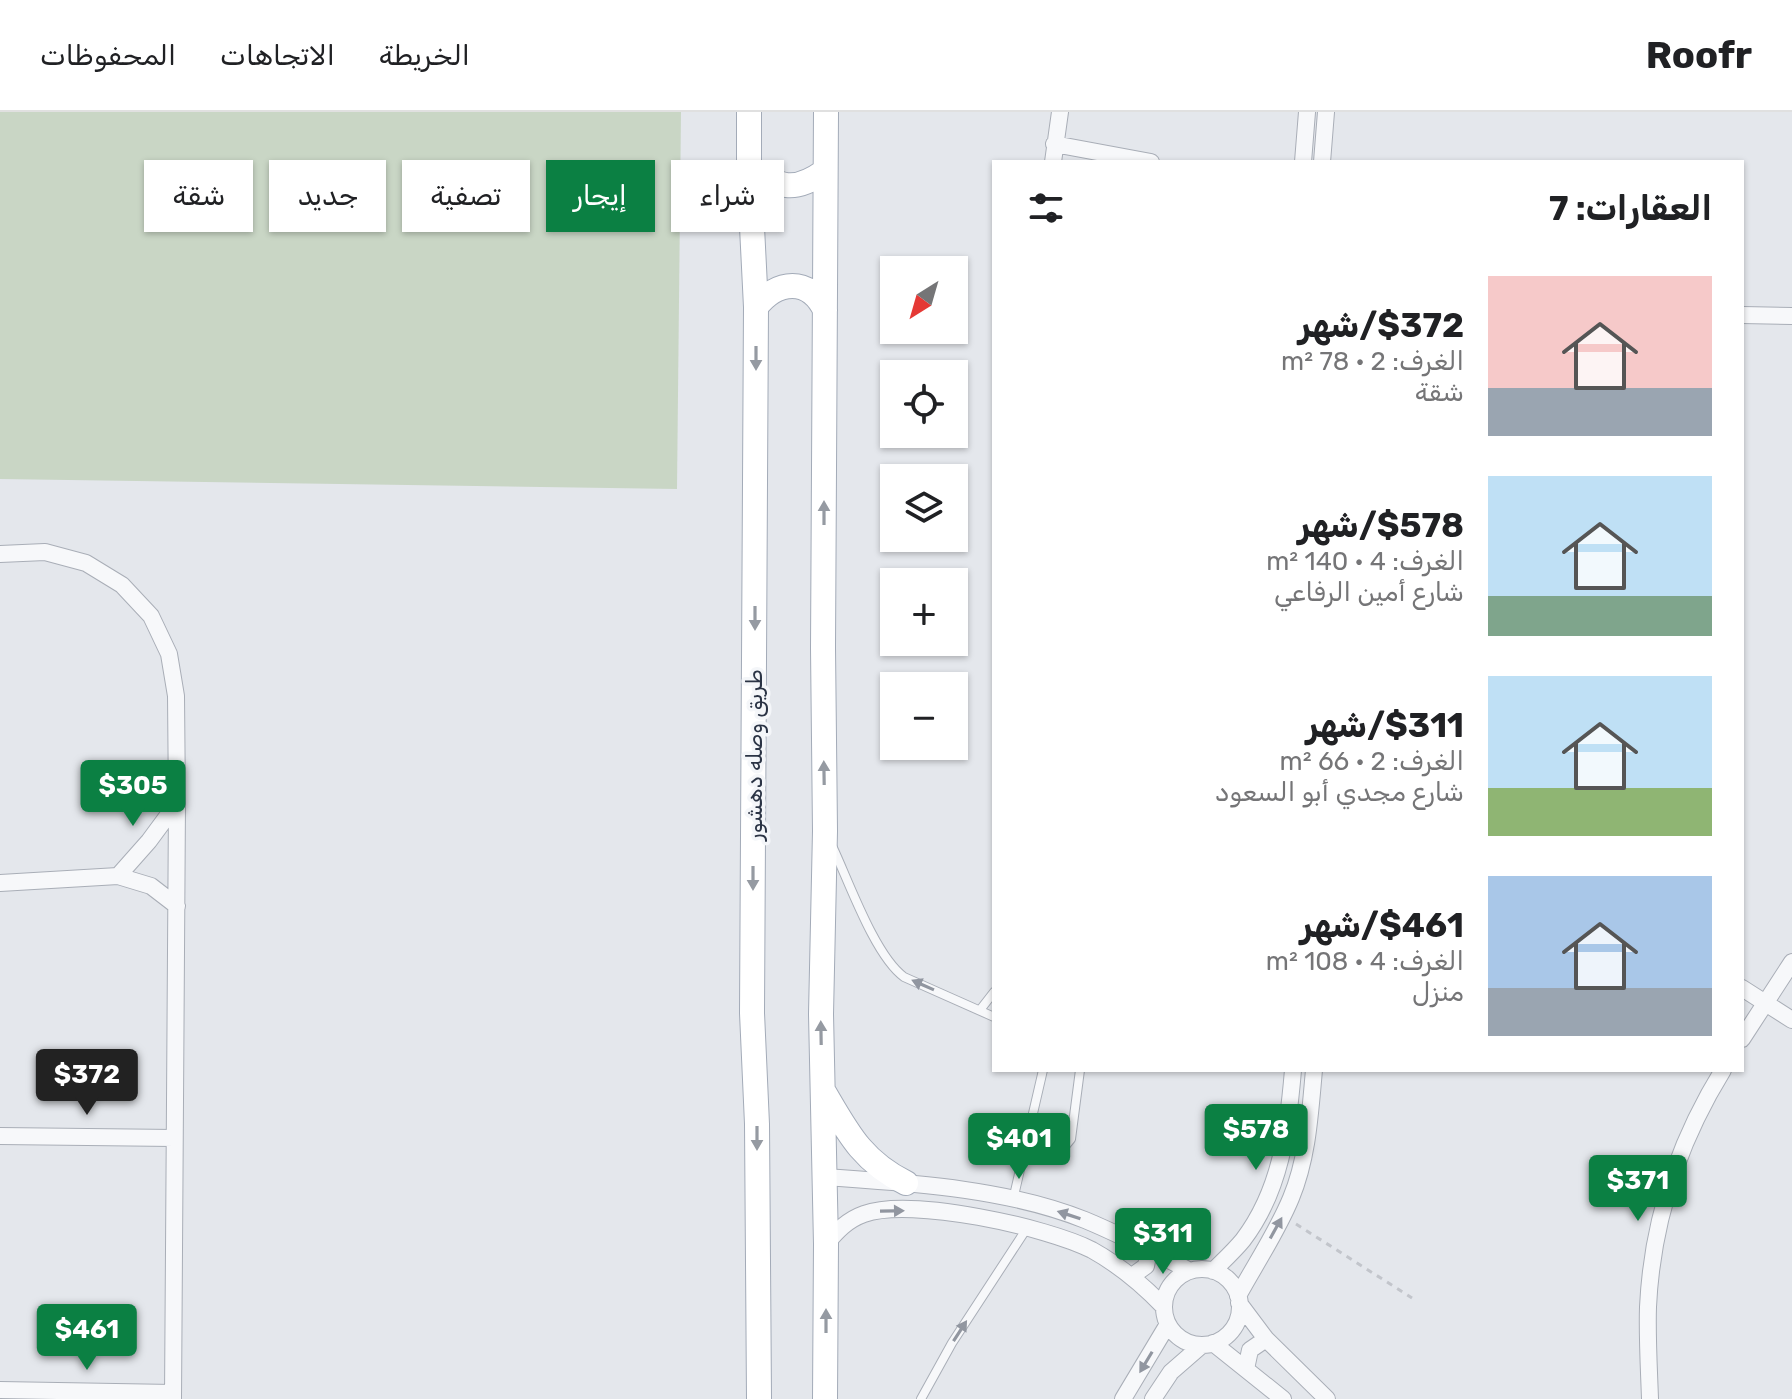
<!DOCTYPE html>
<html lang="ar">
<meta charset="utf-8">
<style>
body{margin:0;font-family:Rubik,"Noto Naskh Arabic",sans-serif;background:#f6f6f6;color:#202124;direction:rtl;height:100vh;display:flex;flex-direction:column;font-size:30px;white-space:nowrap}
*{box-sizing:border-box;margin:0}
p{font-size:26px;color:#757577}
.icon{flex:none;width:44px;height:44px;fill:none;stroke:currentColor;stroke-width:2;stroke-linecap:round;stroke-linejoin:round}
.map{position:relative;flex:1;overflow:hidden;direction:ltr}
.details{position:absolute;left:992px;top:48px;width:752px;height:912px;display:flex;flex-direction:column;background:#fff;border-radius:0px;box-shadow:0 2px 6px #0004;direction:rtl}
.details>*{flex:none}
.hud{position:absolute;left:24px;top:48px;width:760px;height:72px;direction:rtl;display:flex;gap:16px}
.needle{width:52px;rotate:217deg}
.buttons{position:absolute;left:880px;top:144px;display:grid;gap:16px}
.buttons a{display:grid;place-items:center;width:88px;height:88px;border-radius:0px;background:#fff;box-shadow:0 2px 6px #0004;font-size:40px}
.price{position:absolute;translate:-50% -68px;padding:0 18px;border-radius:8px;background:#0b8043;color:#fff;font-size:26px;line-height:52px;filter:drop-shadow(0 2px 4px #0008)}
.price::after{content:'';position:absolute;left:50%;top:48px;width:24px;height:18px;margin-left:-12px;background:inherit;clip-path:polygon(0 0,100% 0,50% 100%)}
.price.current{background:#222;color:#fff}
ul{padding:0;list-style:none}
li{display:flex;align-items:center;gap:24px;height:200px;padding:0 32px}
li span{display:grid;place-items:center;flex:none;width:224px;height:160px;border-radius:0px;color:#555}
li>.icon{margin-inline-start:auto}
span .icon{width:96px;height:96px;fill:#fffc;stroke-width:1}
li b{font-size:34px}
h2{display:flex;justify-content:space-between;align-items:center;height:96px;padding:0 32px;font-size:34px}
.pill{padding:0 28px;border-radius:0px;background:#fff;box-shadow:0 2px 6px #0004;font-size:28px;line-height:72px}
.pill.current{background:#0b8043;color:#fff}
header{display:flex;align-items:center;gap:48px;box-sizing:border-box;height:112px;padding:0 40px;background:#fff;border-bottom:2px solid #e0e0e0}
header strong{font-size:38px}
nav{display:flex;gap:44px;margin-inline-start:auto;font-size:28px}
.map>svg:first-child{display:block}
</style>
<header>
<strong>Roofr</strong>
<nav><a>الخريطة</a><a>الاتجاهات</a><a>المحفوظات</a></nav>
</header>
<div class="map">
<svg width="1792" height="1287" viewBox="0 0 1792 1287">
<rect width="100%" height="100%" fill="#e4e7ec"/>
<path fill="#c9d6c5" d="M0,0H681L677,377L0,367Z"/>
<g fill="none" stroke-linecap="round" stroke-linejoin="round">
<defs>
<path id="service" d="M833,736C849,770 875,844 904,865L994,905
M980,898L994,880
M1025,1034L1053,1041L1062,1038L1071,1027L1080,958
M1013,1088L1043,958
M921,1287L952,1231L1027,1116"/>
<path id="minor" d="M1054,32L1151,50
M1053,50L1060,0
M1303,50L1307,0
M1322,50L1326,0
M1742,203L1792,204
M0,442L45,440L86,451L122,473L151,504L169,542L176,584L177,691L173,1287
M118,764L149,729L177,691
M0,771L118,764L151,774L177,794
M1742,876L1792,908
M1742,927L1792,850
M0,1024L174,1026
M825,1065C910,1071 1005,1076 1085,1108C1121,1123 1156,1141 1190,1159
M826,1132C837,1119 847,1108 864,1102C911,1085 1047,1115 1092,1138C1119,1153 1142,1172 1164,1195
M1164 1195a38 38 0 1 1 76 0a38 38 0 1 1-76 0Z
M1213,1159C1223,1149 1234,1139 1243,1128C1281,1078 1288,1018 1293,958
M1132,1164L1146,1154L1149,1138
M1238,1184C1256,1151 1277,1120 1291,1086C1308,1045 1310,1001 1314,958
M1239,1191L1266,1227L1327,1287
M1213,1231L1283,1287
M1246,1257L1250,1238L1266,1227
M0,1278L173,1281
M1123,1287L1168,1212
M1153,1287L1171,1260L1202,1233
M1650,1287C1649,1257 1647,1225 1648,1195C1652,1109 1678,1031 1723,958"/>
<path id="primary" d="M749,0V55L756,195L752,901L757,1012L759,1287
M749,55C780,75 793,82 825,59
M756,195C777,168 809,165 825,198
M824,980C848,1021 862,1049 906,1071
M825,1287L826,1132L821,902L825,719L823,536L826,0"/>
</defs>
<use href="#service" stroke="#a9aeb7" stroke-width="10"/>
<use href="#minor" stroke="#a9aeb7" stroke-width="18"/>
<use href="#primary" stroke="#a3abb8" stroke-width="26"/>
<path stroke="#c2c5cb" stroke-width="3" stroke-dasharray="6 6" stroke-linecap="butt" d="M1296,1112L1412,1186"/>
<use href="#service" stroke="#f7f8fa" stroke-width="8"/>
<use href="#minor" stroke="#f7f8fa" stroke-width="16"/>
<use href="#primary" stroke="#fff" stroke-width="24"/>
</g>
<defs><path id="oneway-solid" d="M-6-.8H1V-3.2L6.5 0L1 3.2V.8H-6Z" transform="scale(2)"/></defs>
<g fill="#959aa2">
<use href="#oneway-solid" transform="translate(756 246) rotate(90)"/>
<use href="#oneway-solid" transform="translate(824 401) rotate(-90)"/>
<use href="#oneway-solid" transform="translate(755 506) rotate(90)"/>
<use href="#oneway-solid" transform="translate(824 661) rotate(-91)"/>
<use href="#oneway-solid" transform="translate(753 766) rotate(90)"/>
<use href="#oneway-solid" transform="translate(821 921) rotate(-91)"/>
<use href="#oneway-solid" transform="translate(757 1026) rotate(90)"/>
<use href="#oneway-solid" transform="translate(826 1209) rotate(-90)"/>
</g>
<g fill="#9196a0">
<use href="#oneway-solid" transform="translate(923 873) rotate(-156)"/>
<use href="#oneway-solid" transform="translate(892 1099) rotate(-1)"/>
<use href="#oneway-solid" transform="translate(1069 1103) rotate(-162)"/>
<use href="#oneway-solid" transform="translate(1276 1116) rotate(-61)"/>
<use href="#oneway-solid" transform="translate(960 1219) rotate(-57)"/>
<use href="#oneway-solid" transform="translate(1146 1250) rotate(121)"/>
</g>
<g text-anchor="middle" stroke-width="7" stroke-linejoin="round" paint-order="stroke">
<g font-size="22" fill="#2b3445" stroke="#f4f6f9">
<text transform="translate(754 643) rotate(-90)" y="8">طريق وصله دهشور</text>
</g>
</g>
</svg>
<div class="buttons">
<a><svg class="needle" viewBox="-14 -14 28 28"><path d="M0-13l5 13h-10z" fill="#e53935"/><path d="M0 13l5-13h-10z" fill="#757577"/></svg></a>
<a><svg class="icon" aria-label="locate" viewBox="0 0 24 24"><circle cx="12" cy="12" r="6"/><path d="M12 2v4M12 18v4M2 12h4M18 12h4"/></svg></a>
<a><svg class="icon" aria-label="layers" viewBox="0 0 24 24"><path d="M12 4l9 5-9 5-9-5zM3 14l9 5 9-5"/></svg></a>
<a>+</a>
<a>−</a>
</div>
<b class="price" style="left:133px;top:716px">$305</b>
<b class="price current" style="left:87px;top:1005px">$372</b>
<b class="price" style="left:1256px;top:1060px">$578</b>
<b class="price" style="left:1019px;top:1069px">$401</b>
<b class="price" style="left:1638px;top:1111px">$371</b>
<b class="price" style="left:1163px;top:1164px">$311</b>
<b class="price" style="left:87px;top:1260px">$461</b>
<div class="hud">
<a class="pill">شراء</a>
<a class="pill current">إيجار</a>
<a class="pill">تصفية</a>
<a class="pill">جديد</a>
<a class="pill">شقة</a>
</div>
<section class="details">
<h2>العقارات: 7<svg class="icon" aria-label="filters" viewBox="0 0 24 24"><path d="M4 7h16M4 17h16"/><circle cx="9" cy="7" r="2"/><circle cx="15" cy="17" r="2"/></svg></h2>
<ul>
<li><span style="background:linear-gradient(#f6c9c9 70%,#9aa5b1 0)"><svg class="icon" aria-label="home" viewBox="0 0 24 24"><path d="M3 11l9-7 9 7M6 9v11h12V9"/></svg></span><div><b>$372/شهر</b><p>الغرف: 2 · 78 m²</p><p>شقة</p></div></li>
<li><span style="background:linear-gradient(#bfe0f5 75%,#7fa58c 0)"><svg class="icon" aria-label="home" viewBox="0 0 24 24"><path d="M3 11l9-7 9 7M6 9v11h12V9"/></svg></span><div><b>$578/شهر</b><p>الغرف: 4 · 140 m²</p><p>شارع أمين الرفاعي</p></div></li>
<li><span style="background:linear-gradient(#bfe0f5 70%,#8fb573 0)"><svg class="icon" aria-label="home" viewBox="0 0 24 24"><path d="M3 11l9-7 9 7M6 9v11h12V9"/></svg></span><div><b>$311/شهر</b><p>الغرف: 2 · 66 m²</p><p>شارع مجدي أبو السعود</p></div></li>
<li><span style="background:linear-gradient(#a9c7e8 70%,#9aa5b1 0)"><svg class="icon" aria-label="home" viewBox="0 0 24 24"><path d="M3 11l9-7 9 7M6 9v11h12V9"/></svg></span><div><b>$461/شهر</b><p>الغرف: 4 · 108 m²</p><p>منزل</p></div></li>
</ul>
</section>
</div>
